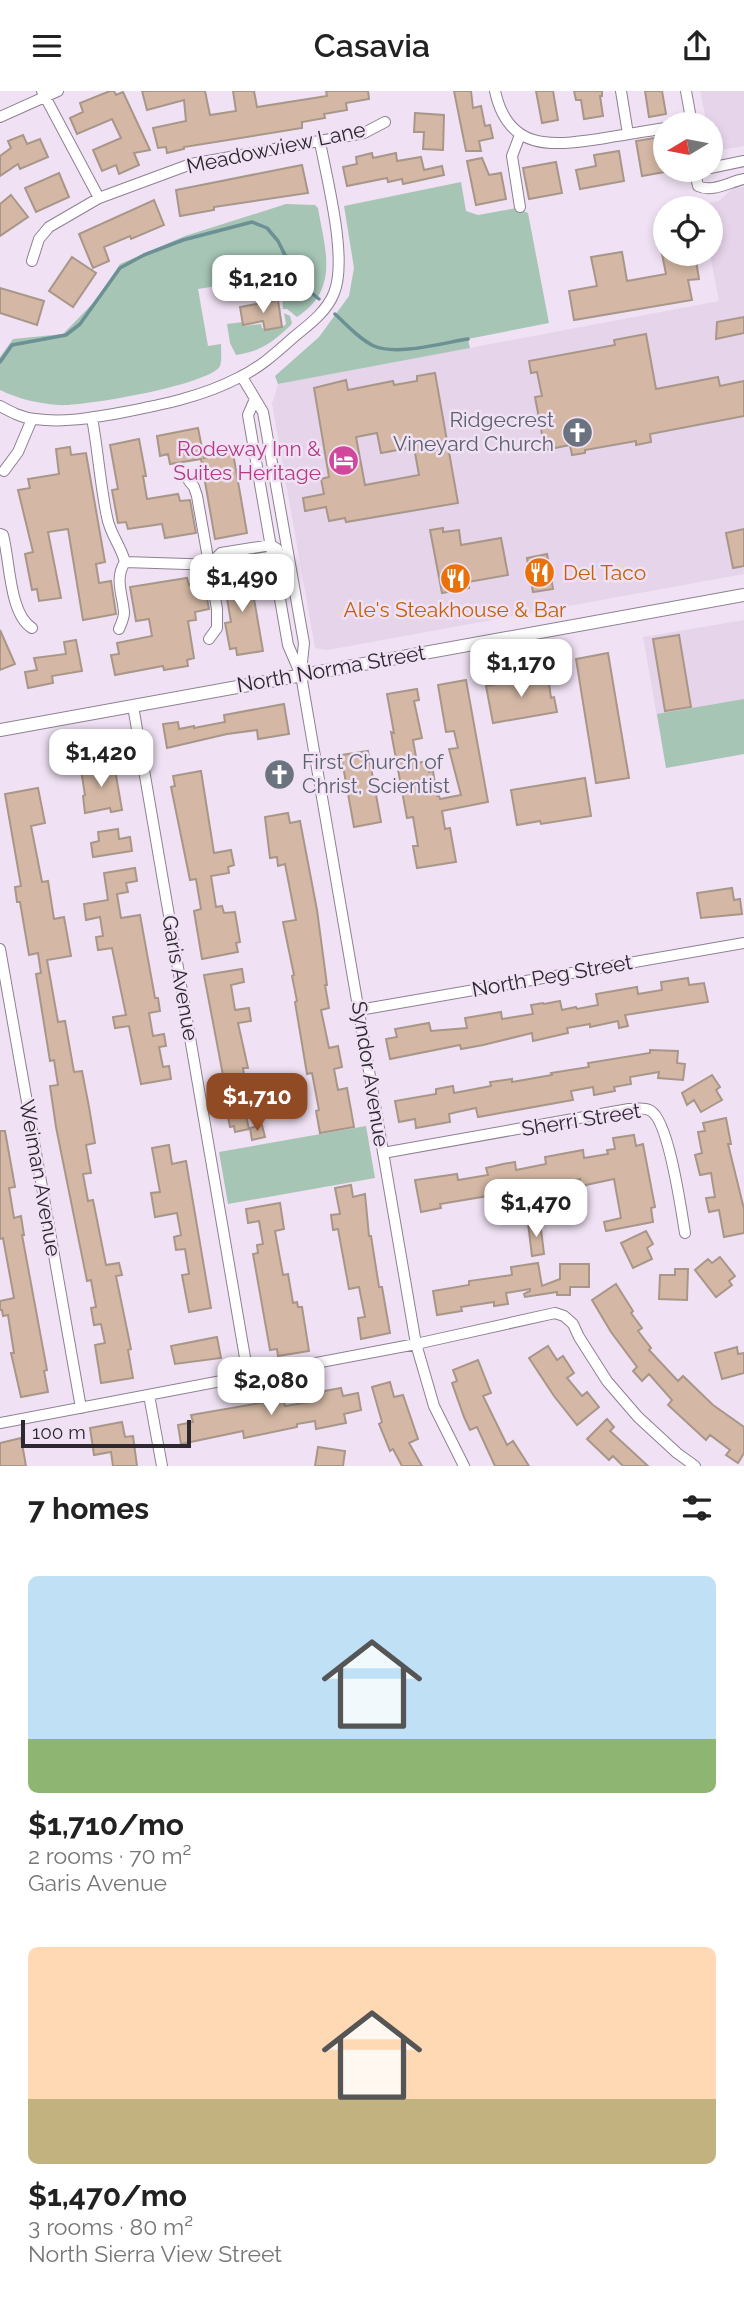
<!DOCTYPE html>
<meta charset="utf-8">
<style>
body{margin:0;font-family:Raleway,sans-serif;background:#f2f2f2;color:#222;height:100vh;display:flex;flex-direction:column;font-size:26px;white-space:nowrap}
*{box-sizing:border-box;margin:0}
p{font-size:23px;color:#767676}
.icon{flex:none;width:38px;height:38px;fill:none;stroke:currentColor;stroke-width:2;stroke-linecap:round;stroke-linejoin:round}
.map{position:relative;height:1375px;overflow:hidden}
.panel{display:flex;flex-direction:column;background:#fff;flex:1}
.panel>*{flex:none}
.needle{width:46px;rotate:260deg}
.tools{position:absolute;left:653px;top:21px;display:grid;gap:14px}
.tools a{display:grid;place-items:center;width:70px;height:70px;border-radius:50%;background:#fff;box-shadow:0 4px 10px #0003;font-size:35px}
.scale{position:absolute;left:21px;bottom:18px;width:170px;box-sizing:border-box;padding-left:7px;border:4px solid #2d282f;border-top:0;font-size:19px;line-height:24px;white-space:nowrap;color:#2d282f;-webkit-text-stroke:5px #f0e2f4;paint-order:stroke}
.price{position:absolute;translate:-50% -60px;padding:0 16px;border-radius:14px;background:#fff;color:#222;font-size:23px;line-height:46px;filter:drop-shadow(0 2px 4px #0008)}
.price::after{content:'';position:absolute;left:50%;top:42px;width:21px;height:16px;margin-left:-10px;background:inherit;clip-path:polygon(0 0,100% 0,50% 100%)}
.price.on{background:#914b24;color:#fff}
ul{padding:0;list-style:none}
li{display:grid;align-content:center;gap:14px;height:371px;padding:0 28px}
li span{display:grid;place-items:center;height:217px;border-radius:10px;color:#555}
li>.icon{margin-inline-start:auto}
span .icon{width:126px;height:126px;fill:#fffc;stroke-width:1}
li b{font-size:30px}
h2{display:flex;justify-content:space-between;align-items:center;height:84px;padding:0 28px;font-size:30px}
header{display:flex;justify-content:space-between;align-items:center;height:91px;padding:0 28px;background:#fff;font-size:32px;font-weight:600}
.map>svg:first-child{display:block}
</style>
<header><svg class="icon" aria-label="menu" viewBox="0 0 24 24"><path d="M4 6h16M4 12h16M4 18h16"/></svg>Casavia<svg class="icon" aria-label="share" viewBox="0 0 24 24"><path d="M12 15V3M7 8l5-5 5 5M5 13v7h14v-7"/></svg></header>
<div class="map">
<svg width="744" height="1375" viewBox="0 0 744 1375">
<rect width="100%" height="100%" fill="#f0e2f4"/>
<path fill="#e6d4eb" d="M700,0H744V55L721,59L711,53L710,33H707Z
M744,96V483L328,559L315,557L272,313L278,293L719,210L710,163V117H701L700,114L719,110L733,97Z
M744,529V663L666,677L643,546Z"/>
<path fill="#a6c5b5" d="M461,91L466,120L478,124L517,117L528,122L549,232L468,248L470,257L278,293L275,285L319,246L349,205L354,177L344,115Z
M286,113L315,114L318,117C325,159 340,198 297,226L287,218H283L281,194L270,183L269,175L266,173L221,181L223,194L198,198L208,255L221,253C221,260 222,269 220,275C210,294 81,316 58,314C36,312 19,308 0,299V266L13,248L63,243L98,207L120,173L185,145Z
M284,222L290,225L292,232L290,235C271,252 262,260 236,264L230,252L227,233L243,231L244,235L261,233L262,237C268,240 281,238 286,233Z
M744,608V663L666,677L657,623Z
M366,1035L375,1087L228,1113L219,1061Z"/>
<path fill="#6b9195" d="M257,186L260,201L234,205L232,190Z"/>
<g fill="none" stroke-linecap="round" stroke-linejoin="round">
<path stroke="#6b9195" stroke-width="3.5" d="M279,152L299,192L319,208
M335,223C347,234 359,248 374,255C397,265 442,252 468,248
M0,271L12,254L66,244L80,233L120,177L144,164L183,149L252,131L267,137L278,150"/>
</g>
<path fill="#d4b8a5" stroke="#a89689" stroke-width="2" fill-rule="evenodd" d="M110,0H114L116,4L123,1L150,59L134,62L139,74L119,83L116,74L102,80L93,59L121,47L112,28L77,43L70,27L83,21L80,12Z
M142,0H205L210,24L236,20L233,0H254L257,16L327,5L326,0H368L369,8L346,12L347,19L324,23L325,27L302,31V37L184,56V58L167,62L166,56L158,57L153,37L186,30L184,9L147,19Z
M454,0H471L473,17L481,15L485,35L490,34L493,47L479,50L481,60H466Z
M536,0H553L558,29L542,32Z
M574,0H602V5H600L603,25L584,28L581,9H576Z
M645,0H662L666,23L649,26Z
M415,22L444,24L443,59L423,58L424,41H414Z
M23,44L27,53L40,48L48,66L20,78L18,73L0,85V65L11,57L8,50Z
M661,46L663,58H665V81L642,85L636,50Z
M619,60L624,90L580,98L576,79L596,75L594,64Z
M372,62L373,67L396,62L397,70L421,66L424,79L442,75L444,84L403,93L402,88L388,91L387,87L347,95L343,76L357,73L356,66Z
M482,67L489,84L501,82L506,108L476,114L467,70Z
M556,71L562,102L529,108L523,77Z
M302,74L308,102L214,116V119L180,125L176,99Z
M59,82L69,106L36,121L25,97Z
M11,104L28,126L0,145V113Z
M154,109L164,134L131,148L130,145L104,156L109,170L93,177L79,143Z
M622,161L627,190L666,183L662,163H695L699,188L688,189L692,209L574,229L569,200L597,195L591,166Z
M72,166L96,182L73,216L49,200Z
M0,197L44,210L37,234L0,222Z
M278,209L282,236L265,239L263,230L243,234L240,216Z
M744,226V242L716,248L717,231Z
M646,243L656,298L718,286L720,295L744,290V325L650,343L651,351L636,354V350L585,359V362L572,364L570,354L545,359L535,306L542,305L537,281L531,282L529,270L615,254L614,249Z
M435,282L458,412L346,431L345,427L329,430L326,416L305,420L303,407L324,403L321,388L329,386L314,297L346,289L348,299L393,290L394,294L417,290V285ZM377,342L381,362L414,356L419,384L365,394L356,346Z
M198,337L204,367L233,362L247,442L215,448L201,368L170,373L168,363L160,365L157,345Z
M139,348L146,385H143L147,408L178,403L180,410L190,409L196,442L165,447L162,433L128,438L126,431L118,432L112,399L118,398L110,354Z
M70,356L71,364L86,362L105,471L96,473L99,492L111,490L116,523L83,529L68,438L48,441L61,507L39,510L37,498L32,499L25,463L33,461L18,399L30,397L28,388L59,383L56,358Z
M443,437V441L459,439L461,454L501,447L508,484L468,491L469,497L442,502L430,439Z
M744,438V475L733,477L726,442Z
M547,463L553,498L533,501L527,467Z
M249,479L263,560L237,564L236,557L230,558L225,532L231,531L223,484Z
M187,487L189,494L204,491L209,518L195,521L196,529L188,530L194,567L187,569L188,575L164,579L163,575L115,584L111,564L119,563L117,552L152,545L149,528L136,530L130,496Z
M0,539L15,573L0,579Z
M679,544L691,616L665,620L653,548Z
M76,549L82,580L52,585L53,592L28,597L25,581L37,579L34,567L66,563L64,551Z
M608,562L629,687L596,692L576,568Z
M548,585L551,607L554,606L557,621L493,632L486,595Z
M466,589L488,711L442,720L445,738L450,737L456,771L417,777L413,755H418L413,726L407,727L391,641L394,642L387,603L417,598L419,609L414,610L422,647L413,649L417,672L428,670L429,681L433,680L437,705H439L440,708L461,704L449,658L458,657L454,640L446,641L438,594Z
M284,613L289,643L258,648L257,639L227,643L167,657L163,633L178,631L179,638L194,635V637L225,631L224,624Z
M368,660L381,731L354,736L341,664Z
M288,672L291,691L271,694L268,676Z
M114,673L122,719L111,721L110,717L85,722L83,705L85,704L81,679Z
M201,680L214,762L231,759L234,774L228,776L229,782L211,785L216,816L222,815L224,822L235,821L240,851L236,852L238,861L202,868L194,820L201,818L196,788L190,789L171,696L175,695L173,685Z
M585,687L591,725L541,733L540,730L517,734L511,699Z
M38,697L45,732L31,735L42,791L48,790L54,828L64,826L71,865L47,869L58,931L65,930L74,981L82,980L89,1016L95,1052L86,1054L91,1082L83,1083L88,1110L93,1109L106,1174L119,1172L122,1184L116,1185L131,1258L128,1259L133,1287L101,1292L95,1254L105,1252L101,1233L94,1234L91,1217L96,1216L91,1189L87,1190L56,1036L50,995L58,994L54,969L50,970L36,883L41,882L38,862L29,864L20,811H17L15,796L21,795L5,703Z
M288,722L290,732L300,730L317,819L327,894H325L329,917L321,919L329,957L338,955L342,976L334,978L338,999L347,997L354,1036L320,1042L316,1020L319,1019L312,982L307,983L295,911L297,910L292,885L294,884L283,831L296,829L285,773L278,775L277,766L270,767L265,726Z
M118,738L119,748L130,746L132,760L93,766L91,752L99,750L98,741Z
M135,777L137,790L126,792L128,801L117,803L121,827L140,824L155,907H158L160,920L149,922L153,945L164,943L166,955L159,956L163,976L169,975L171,988L141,993L129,935L115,937L113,926L126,924L112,857L98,859L96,846L103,845L100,826L86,829L84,813L108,809L104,782Z
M732,797L734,809L740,808L742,823L701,827L697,802Z
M242,878L244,891L231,894L235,919L249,917L251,930L238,932L248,977H243L246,997H244L248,1019L245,1020L249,1038L235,1041L234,1035L230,1036L227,1021H230L204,884Z
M688,887L689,894L704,892L708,911L625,924L628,935L619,937L618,930L590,936V933L567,937L568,942L533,950L532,942L483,954L461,958L460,954L390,968L386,948L397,946L395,938L429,932L431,940L467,937L465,927L501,921L502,928L533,923L531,914L543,912L544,913L560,910L562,919L576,916L577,918L598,914L596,903L637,896L638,903L662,899L661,891Z
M650,959L678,960L677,972L685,973L683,989L658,987L659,981L630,986L631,993L614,996L615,1000L594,1004L593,996L571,1000L573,1009L478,1026L476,1017L457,1021L449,1023L450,1031L416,1037L415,1028L399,1031L395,1010L436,1003V998L453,995L454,1002L491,995L490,991L512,988V991L552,984L551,982L589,976L588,972L650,962Z
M712,984L720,996L716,999L722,1009L701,1021L694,1009L687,1014L682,1002Z
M726,1027L731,1053H728L744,1118V1142L724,1146L719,1119L709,1121L706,1107L715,1106L711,1082L700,1084L695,1064L702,1062L698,1041L705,1040L703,1032Z
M262,1034L265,1046L252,1049L250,1037Z
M0,1040H5L15,1096L9,1097L14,1127L21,1125L24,1144H22L47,1279L44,1280L48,1301L21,1306L11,1262H14L8,1224L3,1225L2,1219H0V1210L14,1207L3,1147L0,1148Z
M634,1044L636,1055L643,1053L655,1116L651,1117L653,1131L606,1140L604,1131L621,1127L614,1088L581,1095L580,1088L528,1098L529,1104L506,1110L496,1112L494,1104L440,1113L441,1117L421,1121L415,1089L457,1083L458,1089L488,1084L486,1077L503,1073L515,1071L516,1079L546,1073L545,1066L583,1059L584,1067L608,1063L607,1059L615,1058L613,1047Z
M169,1054L172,1073L186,1070L211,1217L189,1221L182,1184L189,1183L185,1158L176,1159L174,1146L181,1144L177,1122L155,1126L151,1102L160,1101L152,1057Z
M351,1094L353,1106L365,1103L369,1145H371L379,1196H382L390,1242L361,1248L358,1227L365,1226L359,1196L349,1198L338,1138L333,1139L331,1124L340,1123L335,1097Z
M280,1112L284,1138L275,1140L283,1184L288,1183L293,1212L297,1211L298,1216H302L309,1260L278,1265L277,1258L270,1259L253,1163L258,1162L257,1154L263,1153L259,1130L248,1132L246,1118Z
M540,1130L544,1163L532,1165L528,1132Z
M646,1140L653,1153L647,1157L652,1168L633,1177L621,1152Z
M720,1166L735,1185L729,1190L732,1194L716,1206L695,1179L708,1168L712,1172Z
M538,1172L542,1195L560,1188V1173H589V1196H570V1204H557V1201L525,1206L524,1203L530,1200V1198L506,1202L508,1213L494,1215V1211L461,1216L462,1220L437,1224L433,1200L469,1194V1190L512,1184L511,1176Z
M675,1178H688L687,1209L659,1208L660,1184H675Z
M616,1193L633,1220L631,1222L642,1237L638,1240L651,1257L649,1259L678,1290L683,1285L713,1314L744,1336V1362L738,1372L726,1364L730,1359L710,1344L706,1349L668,1314L672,1309L649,1283L642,1290L633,1280L637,1276L611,1241L592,1209Z
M217,1246L221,1267L175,1273L171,1255Z
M548,1255L557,1269L563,1265L574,1282L567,1287L582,1305L587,1301L599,1316L577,1334L554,1305L529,1267Z
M737,1256L738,1263L744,1262V1282L722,1288L715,1262Z
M478,1269L491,1302L483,1305L507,1354L513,1350L529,1375H495L477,1336L470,1339L464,1326L452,1292L457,1290L453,1279Z
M390,1291L394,1306L403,1304L418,1348L409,1352L422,1375H402L393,1358L390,1360L379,1333L382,1331L372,1296Z
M341,1297L343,1305L358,1302L361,1319L344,1323L346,1332L316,1338L315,1330L297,1333V1336L244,1347L243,1340L181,1353L178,1334L193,1331L191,1324L283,1308L285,1315L310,1311L308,1303Z
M607,1328L614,1336L610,1340L648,1375H623L613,1365L609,1369L587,1348Z
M122,1331L125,1346L133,1345L137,1375H113L111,1361L94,1364L90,1337Z
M21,1347L26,1375H0V1352Z
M318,1356L345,1360L343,1375H315Z"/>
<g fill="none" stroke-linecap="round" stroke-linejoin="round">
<defs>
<path id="minor" d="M42,0L99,107
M495,0C508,60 551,55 599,48C621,44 643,41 665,37
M621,0L628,43
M686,0L692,33
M0,26L58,0
M520,44L512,65L520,116
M710,77L744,70
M699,79L695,81L698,95C712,102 729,91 744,88
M32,170L39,148L49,136L99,107L191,73L364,42L385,31
M242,286L263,321L304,552L301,581
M255,308L248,324L288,554L301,584L416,1253L434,1315L464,1375
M0,315C11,321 22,327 35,328C63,332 91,327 119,322C161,314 202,306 240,286C261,276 278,260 295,245C310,233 327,220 334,202C348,168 327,89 320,51
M92,327C98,359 100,393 107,426C110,443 121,455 125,471L217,474L288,463
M4,380L18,361L32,328
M189,390L194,396L197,405L217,518V537L209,548
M0,443L3,444C10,469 9,523 32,537
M209,474L221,462L271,454L277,458
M119,538C121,533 124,527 124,522C123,504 114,488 125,471
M133,615L248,1284
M0,858L81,1317
M359,919L744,852
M383,1062L629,1018C636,1018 645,1016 651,1020C669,1031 681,1118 685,1142
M149,1304L162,1375
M0,1332L416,1253L555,1222L564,1225L573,1233L579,1246L607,1290L638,1326L677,1362L695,1375"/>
<path id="tertiary" d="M0,639L744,504"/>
</defs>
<use href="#minor" stroke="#8d8191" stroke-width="12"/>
<use href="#tertiary" stroke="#8d8191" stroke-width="14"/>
<use href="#minor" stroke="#fff" stroke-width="10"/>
<use href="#tertiary" stroke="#fff" stroke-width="12"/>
</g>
<defs>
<symbol id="church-disc" viewBox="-11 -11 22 22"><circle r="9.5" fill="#6b7280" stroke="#f0e2f4"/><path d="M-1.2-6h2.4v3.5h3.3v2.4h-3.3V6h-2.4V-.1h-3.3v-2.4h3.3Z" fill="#fff"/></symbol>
<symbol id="hotel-disc" viewBox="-11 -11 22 22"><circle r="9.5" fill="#d1479c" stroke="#f0e2f4"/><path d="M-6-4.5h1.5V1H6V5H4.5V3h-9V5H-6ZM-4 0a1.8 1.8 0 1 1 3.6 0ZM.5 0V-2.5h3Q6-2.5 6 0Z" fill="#fff"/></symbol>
<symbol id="restaurant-disc" viewBox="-11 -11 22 22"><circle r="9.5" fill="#e8710a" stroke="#f0e2f4"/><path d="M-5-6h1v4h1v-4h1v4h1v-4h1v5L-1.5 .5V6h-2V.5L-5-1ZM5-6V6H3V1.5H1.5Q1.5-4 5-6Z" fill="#fff"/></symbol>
</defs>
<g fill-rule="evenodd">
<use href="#church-disc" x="560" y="324" width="35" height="35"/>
<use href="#hotel-disc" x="326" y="352" width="35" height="35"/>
<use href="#restaurant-disc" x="522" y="464" width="35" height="35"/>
<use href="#restaurant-disc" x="438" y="470" width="35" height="35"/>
<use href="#church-disc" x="262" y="666" width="35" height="35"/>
</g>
<g text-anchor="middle" stroke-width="5" stroke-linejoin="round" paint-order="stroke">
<g font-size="21" fill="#2d282f" stroke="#f0e2f4">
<text transform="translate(276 57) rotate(-12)" y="7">Meadowview Lane</text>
<text transform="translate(331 578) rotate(-10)" y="7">North Norma Street</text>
<text transform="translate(552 885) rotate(-10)" y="7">North Peg Street</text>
<text transform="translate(180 887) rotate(80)" y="7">Garis Avenue</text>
<text transform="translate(370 983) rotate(81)" y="7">Syndor Avenue</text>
<text transform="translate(581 1029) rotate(-9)" y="7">Sherri Street</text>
<text transform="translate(40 1087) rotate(80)" y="7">Weiman Avenue</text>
</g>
<g font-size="21" fill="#5b616d" stroke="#f0e2f4" text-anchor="end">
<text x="554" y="336">Ridgecrest<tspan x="554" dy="24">Vineyard Church</tspan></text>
<text x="302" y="678" text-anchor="start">First Church of<tspan x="302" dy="24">Christ, Scientist</tspan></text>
</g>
<g font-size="21" fill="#b23c85" stroke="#f0e2f4" text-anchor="end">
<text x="321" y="365">Rodeway Inn &amp;<tspan x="321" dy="24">Suites Heritage</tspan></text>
</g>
<g font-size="21" fill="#c56008" stroke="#f0e2f4" text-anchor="start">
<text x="563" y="489">Del Taco</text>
<text x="455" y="526" text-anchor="middle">Ale's Steakhouse &amp; Bar</text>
</g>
</g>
</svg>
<div class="tools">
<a><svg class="needle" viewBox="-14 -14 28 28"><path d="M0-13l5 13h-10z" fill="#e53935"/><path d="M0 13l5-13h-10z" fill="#767676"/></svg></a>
<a><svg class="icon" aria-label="locate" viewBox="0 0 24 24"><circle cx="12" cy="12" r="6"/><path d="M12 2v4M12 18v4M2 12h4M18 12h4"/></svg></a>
</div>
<div class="scale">100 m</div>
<b class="price" style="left:263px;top:224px">$1,210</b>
<b class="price" style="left:242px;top:523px">$1,490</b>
<b class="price" style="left:521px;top:608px">$1,170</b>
<b class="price" style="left:101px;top:698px">$1,420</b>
<b class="price on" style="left:257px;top:1042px">$1,710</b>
<b class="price" style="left:536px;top:1148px">$1,470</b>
<b class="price" style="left:271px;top:1326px">$2,080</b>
</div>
<section class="panel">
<h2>7 homes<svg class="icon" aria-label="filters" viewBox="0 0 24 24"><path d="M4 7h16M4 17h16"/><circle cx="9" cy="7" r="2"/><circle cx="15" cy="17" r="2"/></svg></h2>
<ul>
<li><span style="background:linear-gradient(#bfe0f5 75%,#8fb573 0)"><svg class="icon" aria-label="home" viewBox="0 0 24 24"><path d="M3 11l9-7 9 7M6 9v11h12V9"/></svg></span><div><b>$1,710/mo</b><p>2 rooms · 70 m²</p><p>Garis Avenue</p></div></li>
<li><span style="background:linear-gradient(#ffd9b3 70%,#c2b280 0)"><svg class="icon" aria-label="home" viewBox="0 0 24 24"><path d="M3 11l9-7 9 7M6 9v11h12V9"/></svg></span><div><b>$1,470/mo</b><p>3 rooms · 80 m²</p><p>North Sierra View Street</p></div></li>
</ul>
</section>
